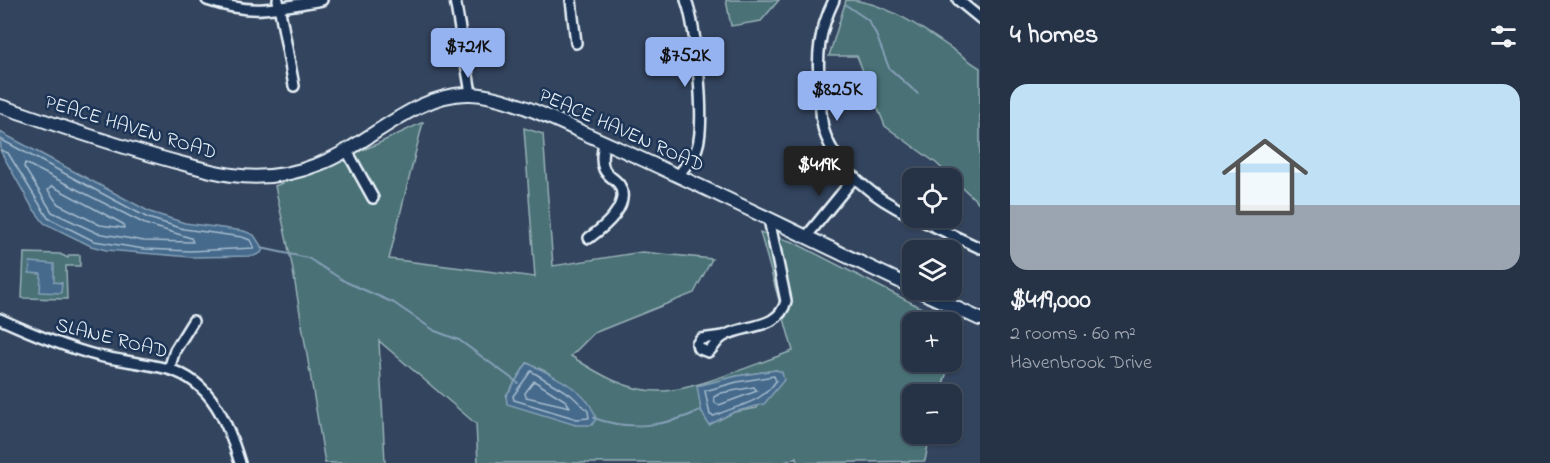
<!DOCTYPE html>
<meta charset="utf-8">
<style>
body{margin:0;font-family:"Indie Flower",sans-serif;background:#323f51;color:#f1f3f6;height:100vh;display:flex;flex-direction:column;font-size:22px;white-space:nowrap}
*{box-sizing:border-box;margin:0}
p{font-size:20px;color:#a4aab3}
.icon{flex:none;width:33px;height:33px;fill:none;stroke:currentColor;stroke-width:2;stroke-linecap:round;stroke-linejoin:round}
.map{position:relative;flex:1;overflow:hidden}
.details{display:flex;flex-direction:column;background:#263346;width:570px}
.details>*{flex:none}
.buttons{position:absolute;left:902px;top:168px;display:grid;gap:12px}
.buttons a{display:grid;place-items:center;width:60px;height:60px;border-radius:12px;background:#263346;box-shadow:0 2px 4px #0004,0 0 0 2px #424e5f;font-size:30px}
.price{position:absolute;translate:-50% -51px;padding:0 14px;border-radius:6px;background:#95b2f1;color:#111;font-size:20px;line-height:39px;filter:drop-shadow(0 2px 3px #0008)}
.price::after{content:'';position:absolute;left:50%;top:36px;width:18px;height:14px;margin-left:-9px;background:inherit;clip-path:polygon(0 0,100% 0,50% 100%)}
.price.current{background:#222;color:#fff}
ul{padding:0;list-style:none}
li{display:grid;align-content:center;gap:12px;height:318px;padding:0 30px}
li span{display:grid;place-items:center;height:186px;border-radius:18px;color:#555}
li>.icon{margin-inline-start:auto}
span .icon{width:108px;height:108px;fill:#fffc;stroke-width:1}
li b{font-size:26px}
h2{display:flex;justify-content:space-between;align-items:center;height:72px;padding:0 30px;font-size:26px}
main{display:flex;flex:1;min-height:0}
.map>svg:first-child{display:block}
</style>
<main>
<div class="map">
<svg width="980" height="463" viewBox="0 0 980 463">
<rect width="100%" height="100%" fill="#33445e"/>
<filter id="ink" filterUnits="userSpaceOnUse"><feTurbulence type="fractalNoise" baseFrequency=".0167" numOctaves="2"/><feDisplacementMap in="SourceGraphic" scale="12" xChannelSelector="R" yChannelSelector="G"/><feConvolveMatrix kernelMatrix="1 2 1 2 8 2 1 2 1" color-interpolation-filters="sRGB"/></filter>
<g filter="url(#ink)">
<path fill="#487176" stroke="#98b1b7" stroke-width="1.5" fill-rule="evenodd" d="M726,0H779L761,21L731,26Z
M846,0C891,0 943,44 980,68V204L936,163L885,126L857,56H829Z
M423,122L389,259L535,277L524,128L543,134L553,266L642,252L712,259L694,293L594,333L571,356C597,373 628,392 660,391C694,391 759,362 793,351L760,232L793,242L949,322H912V362H950L940,394H912V434H930L925,461L798,463L797,457L783,463H478L476,424L379,341L385,463H325L292,265L275,186L377,144ZM527,363L547,372L588,402L576,425L506,396ZM776,370L757,408L734,412L709,425L701,410L698,386L737,376Z
M24,253L60,254L68,258L69,255H80V266H66L67,299L22,298Z
M951,323L960,328L951,357Z"/>
<path fill="#446a8c" stroke="#86a0b7" stroke-width="1.5" d="M0,132L150,212L185,223L244,231L254,235L263,249L261,253L254,256L191,257L106,250L91,246L44,223L32,207L1,152Z
M30,262L54,264V282L62,283L61,293L40,292L41,274L29,273Z
M527,363C551,374 590,391 596,419L592,425H576L507,404L506,396Z
M776,370L782,372L784,380L764,404L734,412L709,425L701,410L697,386L737,376Z"/>
<g fill="none" stroke-linecap="round" stroke-linejoin="round">
<path stroke="#a6bbcd" stroke-width="1.5" d="M0,139L148,218L184,229L242,237L250,240L254,248L190,251L144,249L94,241L48,218L8,153L0,150
M25,163L145,224L191,238L193,242L144,241L97,233L52,212L24,167Z
M52,186L123,224L124,228L100,225L58,204L48,190Z
M531,371L571,395L588,411L589,418L577,419L514,400L513,396Z
M774,376L776,381C761,404 737,405 714,416L710,415L705,391L737,382Z
M534,381L566,401L570,407L526,397L525,393Z
M754,387L757,391L719,405L715,403L714,397L721,393Z"/>
<path stroke="#86a0b7" stroke-width="2" d="M846,5L868,20L875,32L889,68L918,94
M261,248L308,258L346,282L394,303L435,331L459,340L518,383
M594,418C629,431 668,426 701,410"/>
<defs>
<path id="minor" d="M207,0C254,16 275,8 322,0
M278,0L294,86
M455,0L471,93
M571,0L576,43
M834,0C819,31 816,56 820,90C821,103 820,118 824,131C837,171 876,199 912,216
M958,0L980,18
M347,151L373,198
M679,175C684,167 694,157 697,148C706,123 696,25 686,0
M916,218L980,248
M806,237L855,177
M589,238C603,228 630,206 620,186C616,179 608,177 604,169C600,160 603,151 604,142
M0,319C33,334 64,347 99,356C122,361 145,363 168,369C212,381 228,424 240,463
M723,336L701,339L697,344L698,348L708,352C714,348 717,339 724,336C745,324 779,330 786,301L769,219
M169,369L175,350L193,321"/>
<path id="major" d="M0,106C61,126 121,148 184,164C199,168 216,173 232,175C261,179 292,175 319,164C367,146 416,92 470,94C509,95 567,126 604,142C708,188 809,239 912,287
M917,290L980,319"/>
</defs>
<use href="#minor" stroke="#e8f1f8" stroke-width="14"/>
<use href="#major" stroke="#e8f1f8" stroke-width="16"/>
<use href="#minor" stroke="#1d3557" stroke-width="9"/>
<use href="#major" stroke="#1d3557" stroke-width="12"/>
</g>
</g>
<g text-anchor="middle" stroke-width="5" stroke-linejoin="round" paint-order="stroke">
<g font-size="20" fill="#e8f1f8" stroke="#1d3557">
<text transform="translate(131 126) rotate(17)" y="7">PEACE HAVEN ROAD</text>
<text transform="translate(622 129) rotate(24)" y="7">PEACE HAVEN ROAD</text>
<text transform="translate(112 337) rotate(14)" y="7">SLANE ROAD</text>
</g>
</g>
</svg>
<div class="buttons">
<a><svg class="icon" aria-label="locate" viewBox="0 0 24 24"><circle cx="12" cy="12" r="6"/><path d="M12 2v4M12 18v4M2 12h4M18 12h4"/></svg></a>
<a><svg class="icon" aria-label="layers" viewBox="0 0 24 24"><path d="M12 4l9 5-9 5-9-5zM3 14l9 5 9-5"/></svg></a>
<a>+</a>
<a>−</a>
</div>
<b class="price" style="left:468px;top:79px">$721K</b>
<b class="price" style="left:685px;top:88px">$752K</b>
<b class="price" style="left:837px;top:122px">$825K</b>
<b class="price current" style="left:819px;top:197px">$419K</b>
</div>
<section class="details">
<h2>4 homes<svg class="icon" aria-label="filters" viewBox="0 0 24 24"><path d="M4 7h16M4 17h16"/><circle cx="9" cy="7" r="2"/><circle cx="15" cy="17" r="2"/></svg></h2>
<ul>
<li><span style="background:linear-gradient(#bfe0f5 65%,#9aa5b1 0)"><svg class="icon" aria-label="home" viewBox="0 0 24 24"><path d="M3 11l9-7 9 7M6 9v11h12V9"/></svg></span><div><b>$419,000</b><p>2 rooms · 60 m²</p><p>Havenbrook Drive</p></div></li>
</ul>
</section>
</main>
